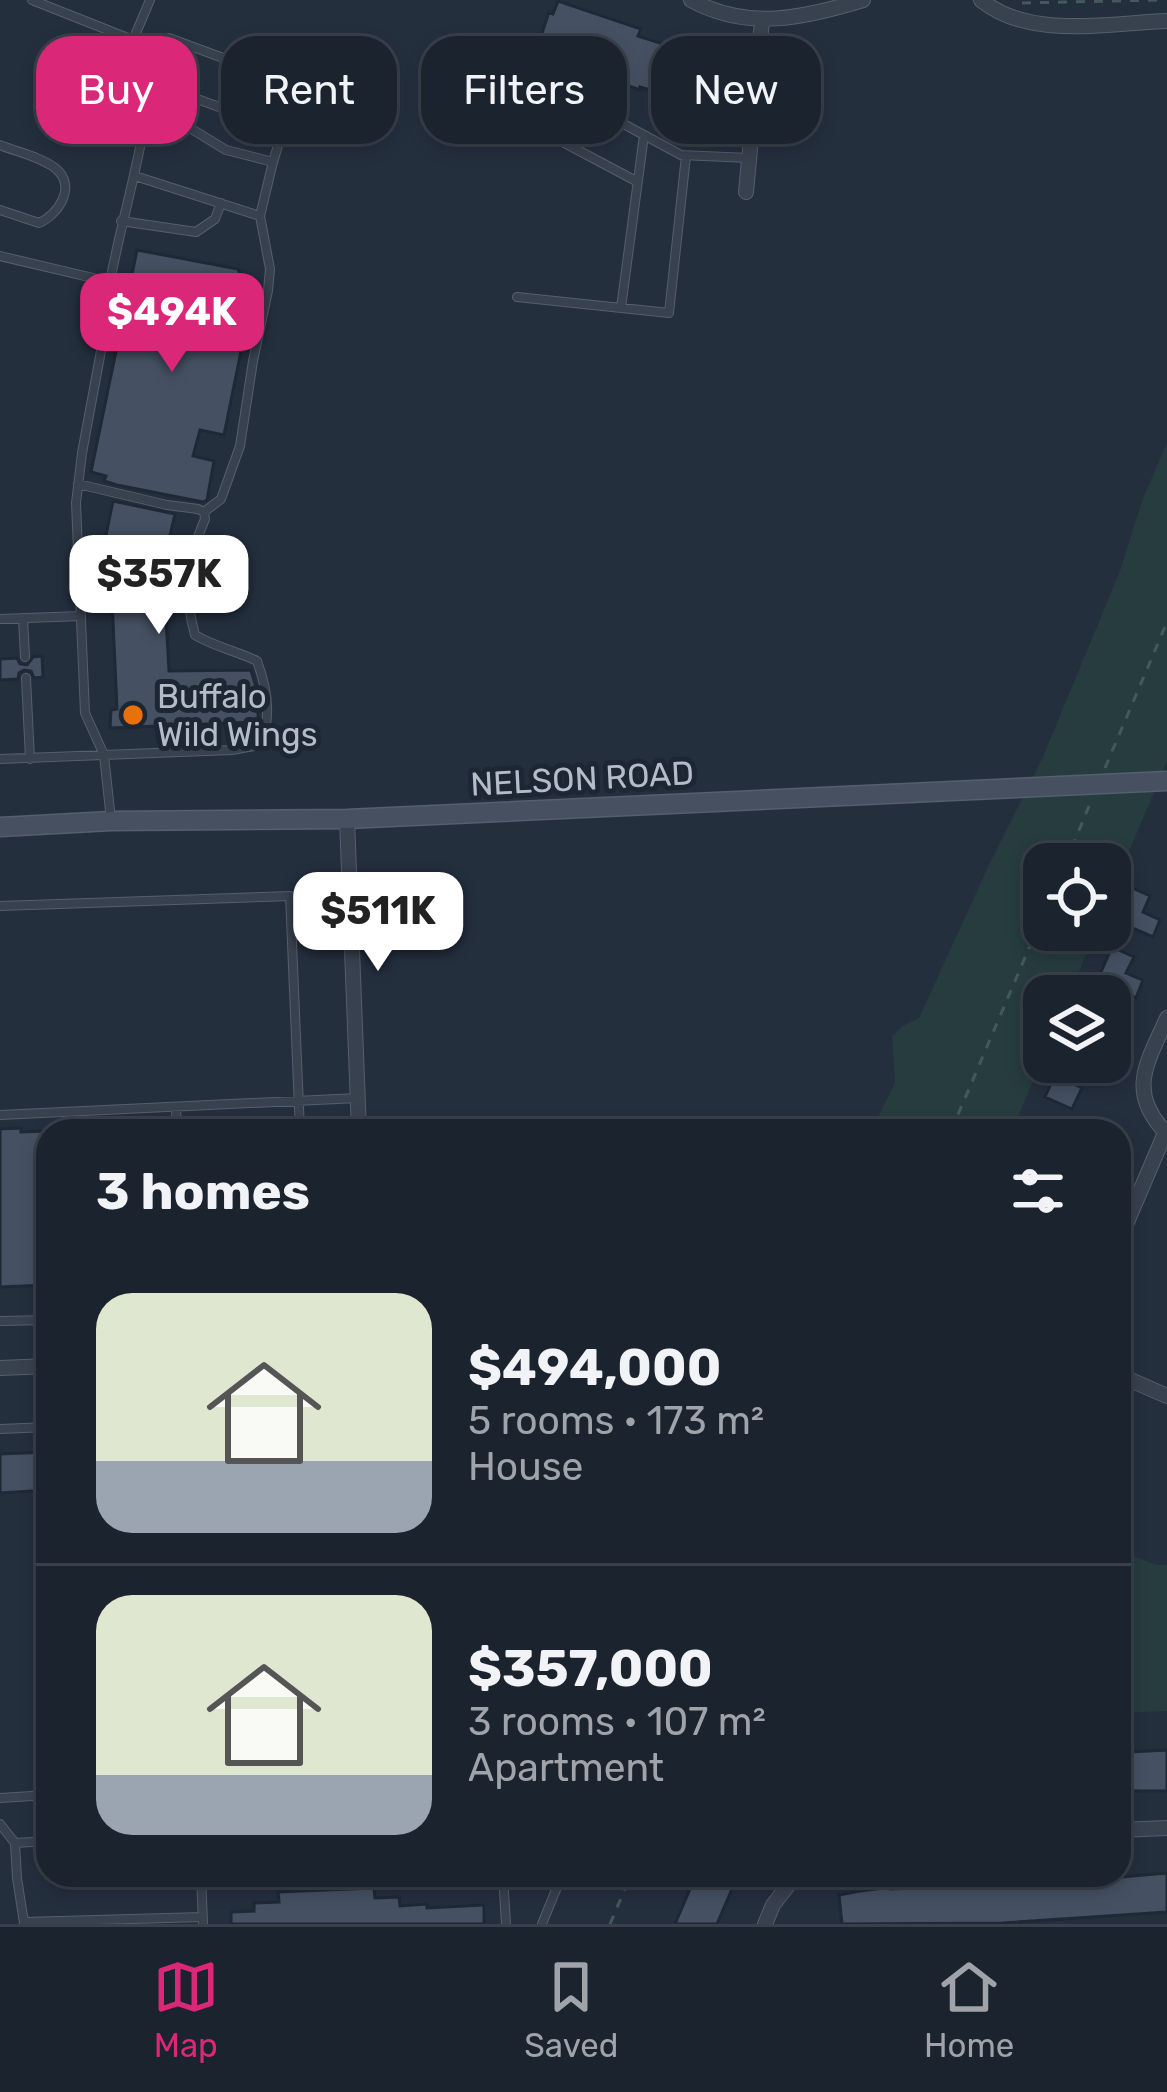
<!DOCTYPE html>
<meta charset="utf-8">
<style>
body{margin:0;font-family:Rubik,sans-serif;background:#242b36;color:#f1f3f6;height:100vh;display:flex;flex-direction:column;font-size:45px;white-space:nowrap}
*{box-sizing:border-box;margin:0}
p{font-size:39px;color:#a0a4aa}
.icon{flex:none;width:66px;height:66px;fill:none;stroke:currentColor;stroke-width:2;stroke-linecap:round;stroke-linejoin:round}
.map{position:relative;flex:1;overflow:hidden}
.panel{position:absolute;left:36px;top:1119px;width:1095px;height:768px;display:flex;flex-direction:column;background:#1b232e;border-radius:36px;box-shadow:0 6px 18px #0003,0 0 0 3px #39404a}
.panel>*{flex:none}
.guide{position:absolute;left:36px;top:36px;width:1095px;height:108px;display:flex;gap:24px}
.controls{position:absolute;left:1023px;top:843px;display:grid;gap:24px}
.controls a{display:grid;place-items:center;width:108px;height:108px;border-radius:24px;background:#1b232e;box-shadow:0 6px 18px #0003,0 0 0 3px #39404a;font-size:60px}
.price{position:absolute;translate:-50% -102px;padding:0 27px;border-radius:24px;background:#fff;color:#222;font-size:39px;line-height:78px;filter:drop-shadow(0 3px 6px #0008)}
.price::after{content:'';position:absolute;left:50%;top:72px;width:36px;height:27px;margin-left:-18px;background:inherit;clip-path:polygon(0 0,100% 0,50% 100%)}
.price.selected{background:#db2777;color:#fff}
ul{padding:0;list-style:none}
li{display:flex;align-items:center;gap:36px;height:300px;padding:0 60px}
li+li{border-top:3px solid #39404a}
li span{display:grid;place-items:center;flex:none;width:336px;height:240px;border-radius:36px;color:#555}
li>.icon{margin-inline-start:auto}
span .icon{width:144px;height:144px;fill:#fffc;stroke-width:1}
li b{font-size:51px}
h2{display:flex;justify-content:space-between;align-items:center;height:144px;padding:0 60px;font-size:51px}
.pill{padding:0 42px;border-radius:36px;background:#1b232e;box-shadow:0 6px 18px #0003,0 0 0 3px #39404a;font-size:42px;line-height:108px}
.pill.selected{background:#db2777;color:#fff}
.tab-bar{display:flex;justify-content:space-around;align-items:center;height:168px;border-top:3px solid #39404a;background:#1b232e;font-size:33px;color:#a0a4aa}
.tab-bar a{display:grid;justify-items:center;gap:6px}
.tab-bar .selected{color:#db2777}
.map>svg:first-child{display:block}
</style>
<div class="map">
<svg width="1167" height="1924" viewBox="0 0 1167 1924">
<rect width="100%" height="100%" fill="#242f3e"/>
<path fill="#263c3f" d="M1167,443V761L1110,897V864H1044V930H1096L1069,996H1044V1055L1012,1131H871L895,1083L892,1036L903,1026L919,1018L988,867L1042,759L1120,571L1143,498Z
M1119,1551L1157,1565H1167V1711L1119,1713Z"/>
<path fill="#455162" stroke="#1f2835" stroke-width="3" d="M558,1L641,29L638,36L720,62L717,84H723L713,139L708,138L706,142L685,138V134L669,131L675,97L640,87V90L617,82L620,71L595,59L543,43L545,37L541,36L549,12L553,14Z
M137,250L238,269L251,302L224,435L200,430L193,456L214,461L207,500L203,502L117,485L104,481L106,476L91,472Z
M113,501L175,514L163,566L169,671L251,670L258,694V722L110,728L111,710L117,709L110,556L102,555Z
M42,656L43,677L34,678L31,671L24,670L19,673L18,679L0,680V659L17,658L20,664L27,665L33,657Z
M1128,886L1150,896L1143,912L1160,920L1153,937L1114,920Z
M1112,947L1134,957L1126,973L1143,980L1136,998L1097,981Z
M1060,1063L1081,1072L1076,1085L1082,1088L1072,1109L1045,1097Z
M21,1128V1132L48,1131V1285L0,1287V1129Z
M48,1452V1490L0,1493V1454Z
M1167,1750V1791H1131L1129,1752Z
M1167,1873V1912L1003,1923L842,1924L839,1895L860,1891L891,1887V1889L940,1887V1883L972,1881V1885H986L1014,1884V1879L1046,1878V1882L1088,1879V1875H1120V1877Z
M696,1875H738L717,1924H675Z
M374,1888L375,1898L399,1897L400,1906L427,1904V1908L484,1905V1924H231V1912L254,1911V1903L279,1902L278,1892Z"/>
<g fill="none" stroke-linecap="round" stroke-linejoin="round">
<defs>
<path id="lane" d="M32,0L133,40L150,0
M133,40L145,121
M164,87L233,112
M167,114L162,66L169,38L242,65C252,79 239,98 233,112L275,127L280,139L273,162
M0,145C17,152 41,157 55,168C78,186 58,215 39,223L0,210
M636,181L555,138L551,125L568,94L681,155L749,158
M121,221L196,232L215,219L221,203
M0,256L110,282L106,324L82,453L76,503L85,713L104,755L111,820
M110,282C120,228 136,175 145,121L167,114L226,150L273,162L260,216L135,176
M517,297L669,313L686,156
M621,308L644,135
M204,512L221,499L240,446L253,361L268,291L270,269L260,216
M23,618L25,657
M0,619L81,616
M26,678L30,759
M0,759L232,750L259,745C273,719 267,688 257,661C237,651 215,647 195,635C182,586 186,565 205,519L204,512L198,509L167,505L78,484
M0,906L290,896L300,1131
M176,1107L177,1131
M0,1115L358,1098
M0,1321L48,1320
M45,1366L48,1417
M0,1429L48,1427
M0,1798L48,1795
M0,1824L15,1843L17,1878L24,1923
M15,1843L48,1841
M201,1875L203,1924
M503,1875L506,1924
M24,1922L203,1917
M542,1924L562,1875"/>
<path id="street" d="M691,0C748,31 804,18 863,0
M981,0C1030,40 1108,23 1167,21
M746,192L762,21
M347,819L359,1131
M1167,1018C1147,1063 1126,1092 1167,1134
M1119,1241L1165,1133
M0,1368L48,1366
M1119,1375L1167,1396
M1119,1830L1167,1828
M765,1924L773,1905L796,1875"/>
<path id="secondary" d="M0,827L111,821L347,819L1167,781"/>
</defs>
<use href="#lane" stroke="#565f6c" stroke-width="10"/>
<use href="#street" stroke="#565f6c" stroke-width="16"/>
<use href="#secondary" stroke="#565f6c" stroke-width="21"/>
<path stroke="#44595c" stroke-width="3" stroke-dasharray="9 9" stroke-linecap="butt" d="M1022,3L1158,0
M1105,768L1167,622
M1065,864L1092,799
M951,1131L1044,913
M610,1924L631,1875"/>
<use href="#lane" stroke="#38414e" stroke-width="8"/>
<use href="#street" stroke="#38414e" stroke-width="14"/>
<use href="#secondary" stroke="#465061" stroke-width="18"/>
</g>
<circle fill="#e8710a" stroke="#1d2633" stroke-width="4.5" cx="133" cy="715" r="12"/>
<g text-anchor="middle" stroke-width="10" stroke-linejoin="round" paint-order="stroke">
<g font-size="33" fill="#b4bcc9" stroke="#1d2633" text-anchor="start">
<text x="157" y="708">Buffalo<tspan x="157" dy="38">Wild Wings</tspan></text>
</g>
<g font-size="33" fill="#b4bcc9" stroke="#1d2633">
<text transform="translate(582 778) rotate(-3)" y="12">NELSON ROAD</text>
</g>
</g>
</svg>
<div class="controls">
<a><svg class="icon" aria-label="locate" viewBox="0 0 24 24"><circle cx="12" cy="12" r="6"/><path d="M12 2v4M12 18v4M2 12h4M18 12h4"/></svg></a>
<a><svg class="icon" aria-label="layers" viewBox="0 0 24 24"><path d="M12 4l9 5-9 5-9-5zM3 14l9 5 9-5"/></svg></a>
</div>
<b class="price selected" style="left:172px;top:375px">$494K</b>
<b class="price" style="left:159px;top:637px">$357K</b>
<b class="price" style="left:378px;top:974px">$511K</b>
<div class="guide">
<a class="pill selected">Buy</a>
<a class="pill">Rent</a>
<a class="pill">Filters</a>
<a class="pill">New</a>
</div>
<section class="panel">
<h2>3 homes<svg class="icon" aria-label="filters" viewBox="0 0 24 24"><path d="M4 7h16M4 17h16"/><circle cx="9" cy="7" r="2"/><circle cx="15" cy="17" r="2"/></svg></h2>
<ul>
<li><span style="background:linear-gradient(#dfe7d0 70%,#9aa5b1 0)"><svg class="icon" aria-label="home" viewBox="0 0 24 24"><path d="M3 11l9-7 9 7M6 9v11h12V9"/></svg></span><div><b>$494,000</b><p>5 rooms · 173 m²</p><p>House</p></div></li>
<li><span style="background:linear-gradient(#dfe7d0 75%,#9aa5b1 0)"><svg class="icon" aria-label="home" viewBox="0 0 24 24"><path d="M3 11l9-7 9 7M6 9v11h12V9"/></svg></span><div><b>$357,000</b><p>3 rooms · 107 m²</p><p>Apartment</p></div></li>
</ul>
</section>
</div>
<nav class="tab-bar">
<a class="selected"><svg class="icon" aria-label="map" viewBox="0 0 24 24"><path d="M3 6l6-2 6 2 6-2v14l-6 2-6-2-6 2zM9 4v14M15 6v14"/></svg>Map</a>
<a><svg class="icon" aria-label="saved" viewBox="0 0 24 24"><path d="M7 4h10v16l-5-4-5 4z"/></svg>Saved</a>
<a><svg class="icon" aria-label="home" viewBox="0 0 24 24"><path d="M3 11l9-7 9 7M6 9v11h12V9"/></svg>Home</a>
</nav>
